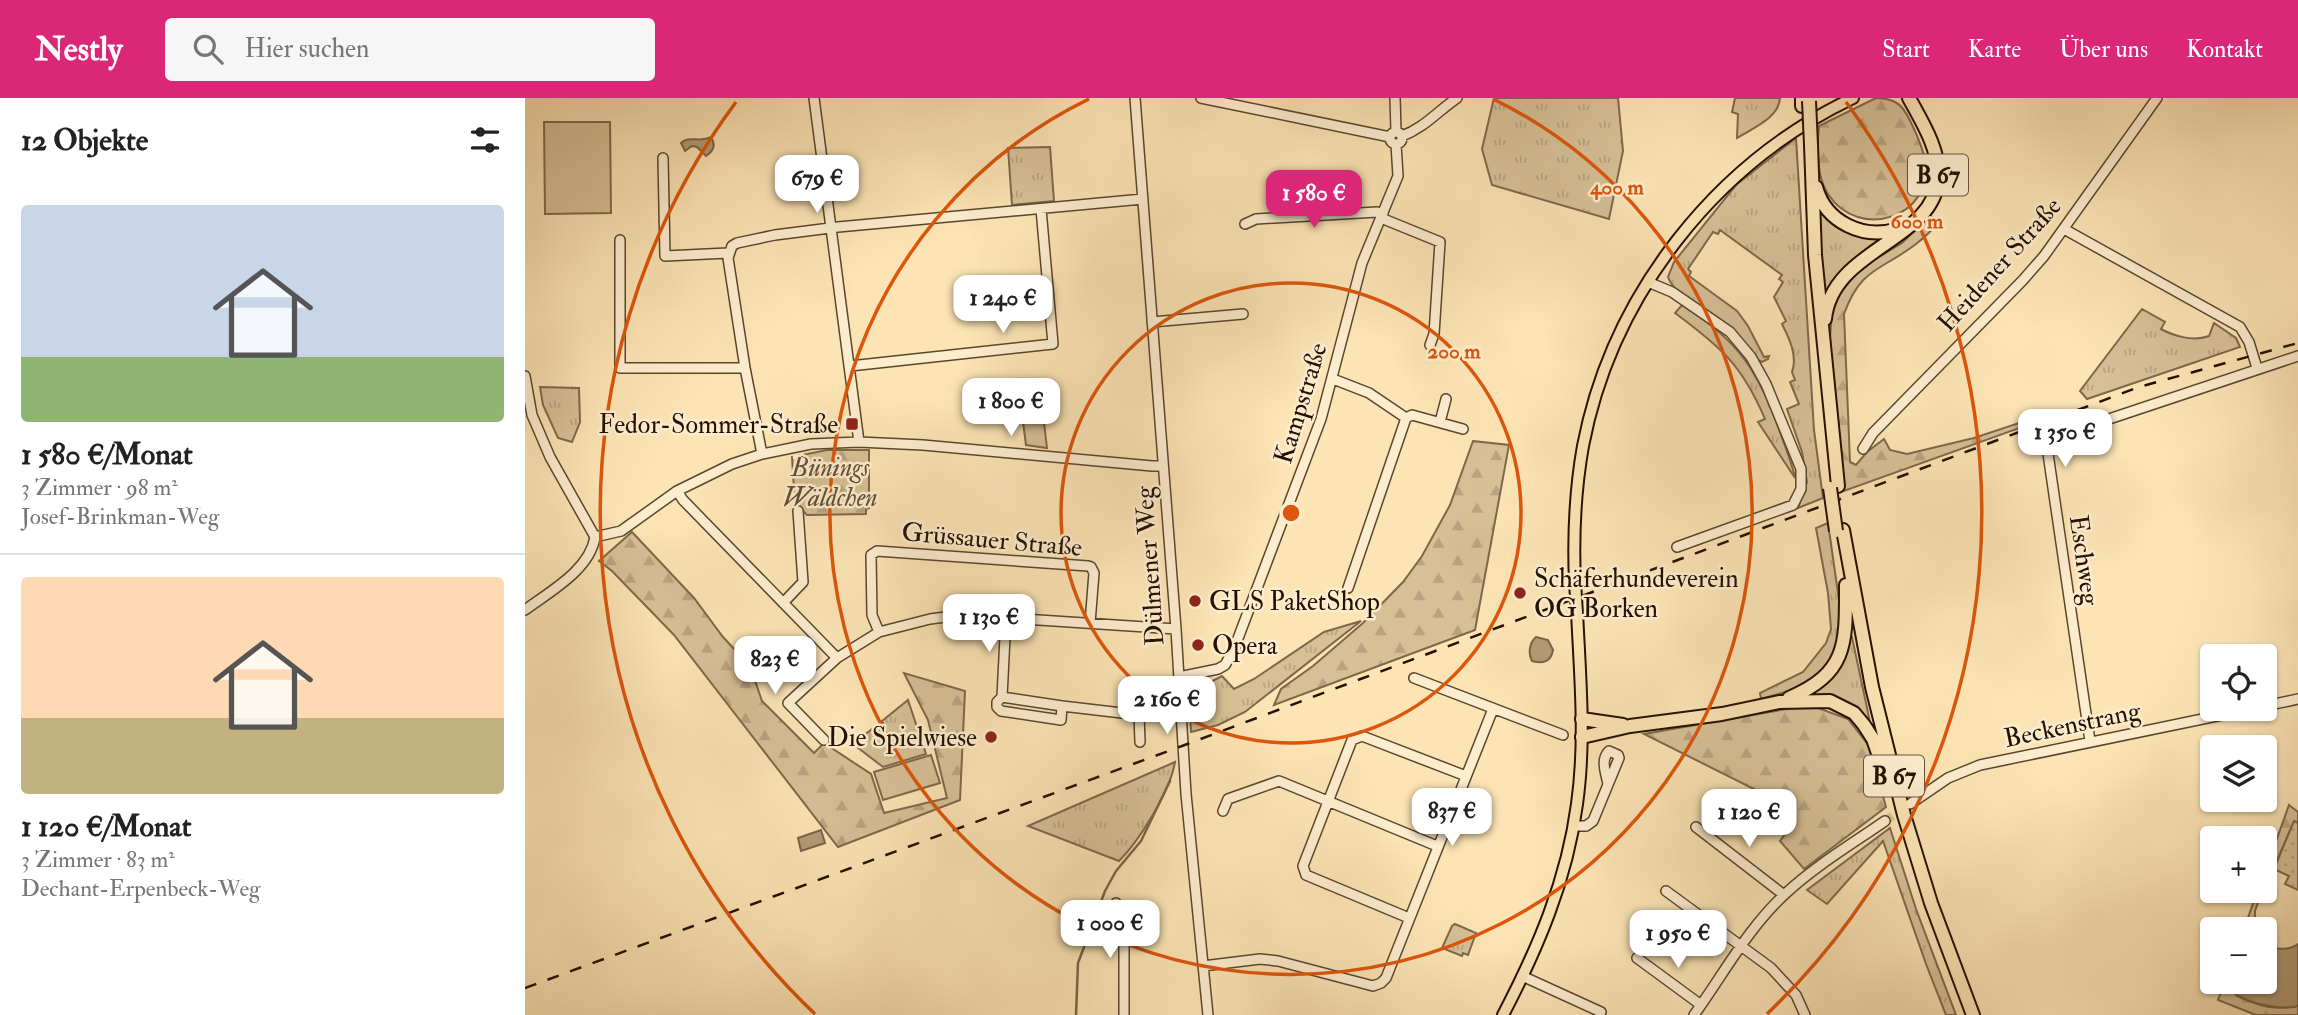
<!DOCTYPE html>
<html lang="de">
<meta charset="utf-8">
<style>
body{margin:0;font-family:"IM FELL Double Pica",serif;background:#f6f6f6;color:#222;height:100vh;display:flex;flex-direction:column;font-size:26px;white-space:nowrap}
*{box-sizing:border-box;margin:0}
p{font-size:23px;color:#767676}
.icon{flex:none;width:38px;height:38px;fill:none;stroke:currentColor;stroke-width:2;stroke-linecap:round;stroke-linejoin:round}
.map{position:relative;flex:1;overflow:hidden}
.side{display:flex;flex-direction:column;background:#fff;width:525px}
.side>*{flex:none}
.fabs{position:absolute;left:1675px;top:546px;display:grid;gap:14px}
.fabs a{display:grid;place-items:center;width:77px;height:77px;border-radius:7px;background:#fff;box-shadow:0 2px 5px #0004;font-size:35px}
.price{position:absolute;translate:-50% -60px;padding:0 16px;border-radius:14px;background:#fff;color:#222;font-size:23px;line-height:46px;filter:drop-shadow(0 2px 4px #0008)}
.price::after{content:'';position:absolute;left:50%;top:42px;width:21px;height:16px;margin-left:-10px;background:inherit;clip-path:polygon(0 0,100% 0,50% 100%)}
.price.on{background:#db2777;color:#fff}
ul{padding:0;list-style:none}
li{display:grid;align-content:center;gap:14px;height:371px;padding:0 21px}
li+li{border-top:2px solid #e0e0e0}
li span{display:grid;place-items:center;height:217px;border-radius:7px;color:#555}
li>.icon{margin-inline-start:auto}
span .icon{width:126px;height:126px;fill:#fffc;stroke-width:1}
li b{font-size:30px}
h2{display:flex;justify-content:space-between;align-items:center;height:84px;padding:0 21px;font-size:30px}
header{display:flex;align-items:center;gap:42px;box-sizing:border-box;height:98px;padding:0 35px;background:#db2777;color:#fff}
header strong{font-size:33px}
nav{display:flex;gap:38px;margin-inline-start:auto;font-size:24px}
.search{width:490px;height:63px;background:#f6f6f6;display:flex;align-items:center;gap:18px;box-sizing:border-box;padding:0 24px;border-radius:7px;color:#767676;font-size:26px}
main{display:flex;flex:1;min-height:0}
.map>svg:first-child{display:block}
</style>
<header>
<strong>Nestly</strong>
<div class="search"><svg class="icon" aria-label="search" viewBox="0 0 24 24"><circle cx="10" cy="10" r="6"/><path d="M15 15l6 6"/></svg>Hier suchen</div>
<nav><a>Start</a><a>Karte</a><a>Über uns</a><a>Kontakt</a></nav>
</header>
<main>
<section class="side">
<h2>12 Objekte<svg class="icon" aria-label="filters" viewBox="0 0 24 24"><path d="M4 7h16M4 17h16"/><circle cx="9" cy="7" r="2"/><circle cx="15" cy="17" r="2"/></svg></h2>
<ul>
<li><span style="background:linear-gradient(#c9d6e8 70%,#8fb573 0)"><svg class="icon" aria-label="home" viewBox="0 0 24 24"><path d="M3 11l9-7 9 7M6 9v11h12V9"/></svg></span><div><b>1 580 €/Monat</b><p>3 Zimmer · 98 m²</p><p>Josef-Brinkman-Weg</p></div></li>
<li><span style="background:linear-gradient(#ffd9b3 65%,#c2b280 0)"><svg class="icon" aria-label="home" viewBox="0 0 24 24"><path d="M3 11l9-7 9 7M6 9v11h12V9"/></svg></span><div><b>1 120 €/Monat</b><p>3 Zimmer · 83 m²</p><p>Dechant-Erpenbeck-Weg</p></div></li>
</ul>
</section>
<div class="map">
<svg width="1773" height="917" viewBox="0 0 1773 917">
<defs>
<pattern id="grass-tufts" width="24" height="20" patternUnits="userSpaceOnUse" patternTransform="scale(1.75)"><rect width="24" height="20" fill="#d7c096"/><path d="M3 7l-1-3M5 7V3M7 7l1-3M15 17l-1-3M17 17v-4M19 17l1-3" fill="none" stroke="#b8a480"/></pattern>
<pattern id="forest-firs" width="22" height="20" patternUnits="userSpaceOnUse" patternTransform="scale(1.75)"><rect width="22" height="20" fill="#d7c096"/><path d="M5 1l3.5 6h-7zM16 11l3.5 6h-7z" fill="#b8a480"/></pattern>
<pattern id="garden-dots" width="8" height="8" patternUnits="userSpaceOnUse" patternTransform="scale(1.75)"><rect width="8" height="8" fill="#d7c096"/><path d="M2 2h.1M6 6h.1" fill="none" stroke="#b8a480" stroke-width="1.8" stroke-linecap="round"/></pattern>
</defs>
<rect width="100%" height="100%" fill="#fce4b5"/>
<filter id="stains"><feTurbulence type="fractalNoise" baseFrequency=".00286" numOctaves="4"/><feColorMatrix values="0 0 0 0 .2 0 0 0 0 .09 0 0 0 0 .02 0 0 0 .5 -.17"/></filter>
<radialGradient id="worn" r=".72"><stop offset=".6" stop-color="#630" stop-opacity="0"/><stop offset="1" stop-color="#630" stop-opacity=".3"/></radialGradient>
<path fill="url(#grass-tufts)" stroke="#7e684b" stroke-width="2" d="M969,0H1093L1098,53L1084,121L967,87L957,51Z
M1210,0H1255C1254,20 1228,30 1212,40L1213,16L1207,14Z
M1271,40L1289,332L1298,400L1273,410L1282,384L1277,354L1262,311L1274,306L1265,284L1270,282L1267,274C1273,258 1264,240 1257,226L1261,223L1249,199L1258,184L1254,181L1257,177L1195,132L1193,136L1188,134L1163,171L1166,174L1164,178L1212,213L1223,228L1239,259L1244,258L1243,261L1237,264L1233,262C1222,249 1212,236 1199,225C1184,212 1149,198 1143,179L1149,164L1211,87Z
M525,49L529,103L487,107L483,50Z
M1292,111L1365,138C1336,156 1309,171 1298,205Z
M1157,207C1213,242 1233,272 1255,334C1260,349 1267,364 1270,380L1233,324L1240,321C1217,267 1197,250 1150,215Z
M1617,211L1640,224L1636,231C1649,238 1668,244 1684,238L1689,225L1711,240L1715,249L1562,301L1555,293Z
M15,289L54,290L55,324L47,344L33,340L18,307Z
M516,299L522,350L501,347L495,301Z
M1303,425L1317,523L1313,548L1302,570L1281,588L1236,601L1235,595L1278,574L1301,545L1306,531L1303,495L1291,430Z
M836,523L720,614L693,627L666,634L664,599L666,594L697,578L709,591L729,581L799,534Z
M1324,539H1327L1345,624L1284,597Z
M383,602L401,656L358,669L328,646L347,631L352,635L360,629L357,623Z
M650,664C645,693 615,742 594,763L503,728Z
M1365,730L1391,811L1431,917H1421L1401,866L1358,743L1302,806L1282,792Z
M930,826L951,835L943,857L938,855L937,858L917,850L927,828Z"/>
<path fill="url(#forest-firs)" stroke="#7e684b" stroke-width="2" d="M1351,0C1375,0 1380,11 1389,31C1393,40 1398,51 1400,62C1410,119 1334,144 1303,96C1291,78 1292,48 1294,28Z
M1405,118L1415,123C1408,131 1400,139 1391,146C1356,173 1336,169 1319,216L1325,364L1331,367L1342,354L1359,341L1365,352L1382,356L1449,340L1512,319L1514,323L1319,393L1304,252L1307,213L1315,194L1334,171L1377,145Z
M948,343L984,347L950,532L749,607L756,591L788,568L838,525L878,484L897,458L925,407Z
M302,352H344V410L341,411V416L282,417L274,409L270,408L267,359Z
M107,434L169,500L198,539L225,568L237,603L289,655L299,645L346,676L359,715L422,700L403,622L379,575L440,593L435,702L313,749L149,537L87,473L74,463Z
M1285,607L1323,621L1344,648L1361,709L1279,771L1255,743L1269,724L1247,700L1119,636Z
M1764,707L1773,714V725L1769,723L1747,774L1741,771Z
M1730,800L1734,802L1730,813V831H1719Z
M1700,884H1711L1709,890L1711,897C1730,907 1752,914 1773,907V917H1731L1693,902Z"/>
<path fill="url(#garden-dots)" stroke="#7e684b" stroke-width="2" d="M1769,723L1773,725V792L1760,786L1764,778L1749,771Z"/>
<path fill="#d7c096" stroke="#7e684b" stroke-width="2" d="M19,24H85L86,115L20,116Z
M406,657L415,685L358,702L349,674Z"/>
<path fill="#b39c77" stroke="#7a6447" stroke-width="2" d="M186,39C191,47 189,53 181,58L172,49L167,48L160,53L156,45C164,37 174,45 186,39Z
M1011,539L1023,542L1028,552C1026,564 1018,566 1007,563C1003,556 1004,545 1011,539Z
M296,732L300,745L276,753L273,740Z
M1740,841L1746,850C1755,851 1766,852 1773,846V907L1770,909C1748,911 1730,907 1711,897L1709,890L1711,884H1740Z"/>
<g fill="none" stroke-linecap="round" stroke-linejoin="round">
<path stroke="#7a6447" stroke-width="2.5" d="M551,917L553,865L580,793L591,773L616,743L645,683"/>
<path stroke="#dcc49a" stroke-width="9" stroke-dasharray="9 4.5" stroke-linecap="butt" d="M1360,723L1382,708"/>
<defs>
<path id="minor" d="M289,0L334,344
M610,0L651,531L661,696L683,917
M676,0L865,39
M870,0L871,33
M865 40a6 6 0 1 1 12 0a6 6 0 1 1-12 0Z
M877,38C899,30 913,13 932,0
M138,60L140,158L203,155
M856,120L915,144L909,236L905,247
M720,126L731,121L852,114L858,116
M1539,131L1715,229L1724,244L1732,270
M95,142V270H220
M1123,184L1147,194L1205,234L1226,259L1241,286L1276,371V391L1268,407L1152,449
M627,224L718,216
M325,268L528,246L516,111
M0,278L7,317L25,359L70,439
M808,281L844,295L881,320L823,490
M881,320L887,317L938,331
M915,324L921,301
M1338,351L1348,335L1498,182L1519,158L1632,0
M237,356L220,270L203,160L207,148L212,145L250,137L313,129L618,101
M152,393L158,402L312,560L354,534L405,521L436,517L651,531
M70,439L96,433L152,393L207,366L237,356L286,346L334,344L398,347L627,368H638
M258,505L278,484L273,413
M0,512C24,494 65,472 70,439
M354,534L347,517L346,457L352,453L563,468L566,469L569,475L565,525
M654,579L693,571L700,567L709,551L796,321L837,165L873,78L871,46
M889,580L1038,637
M477,599L537,608L536,622L476,613L472,609V604L477,599L481,519
M537,608L614,617L615,644
M1740,608L1773,601
M299,642L263,605L312,560
M1565,643L1521,342L1773,258
M1385,706L1423,680L1455,667L1726,611
M698,713L703,701L754,683L912,748
M1049,728H1061L1068,723L1094,660L1093,657L1084,653C1075,662 1081,675 1083,686
M1171,729L1259,797
M1141,793L1246,870L1271,897L1280,917
M591,805L599,835V917
M884,820L781,777L778,768L827,642L837,638L941,678
M1112,860L1176,907
M678,868L735,861L753,863L848,888L856,885L861,880L968,611
M997,878L1076,914
M1169,917C1198,877 1223,830 1260,796C1290,768 1327,746 1360,723"/>
<path id="major" d="M1050,485C1048,439 1050,393 1058,348C1087,197 1190,66 1328,0
M978,917C1013,850 1042,782 1052,706C1061,643 1055,578 1052,514"/>
<path id="highway" d="M1277,0V8
M1286,47L1290,157L1313,388
M1291,89C1301,125 1339,142 1373,131
M1300,221C1307,150 1410,143 1413,80C1415,52 1397,24 1384,0
M1318,432L1347,589L1379,717L1406,805L1448,917
M1264,600C1323,575 1321,545 1321,487
M1057,621L1098,627
M1057,639L1105,628L1197,616L1254,604L1305,603L1329,615L1339,627L1348,641L1364,687"/>
</defs>
<use href="#minor" stroke="#5a462d" stroke-width="12"/>
<use href="#major" stroke="#241100" stroke-width="14"/>
<use href="#highway" stroke="#241100" stroke-width="16"/>
<use href="#minor" stroke="#fdedcf" stroke-width="9"/>
<use href="#major" stroke="#fce4b5" stroke-width="10"/>
<use href="#highway" stroke="#fce4b5" stroke-width="12"/>
<path stroke="#241100" stroke-width="2.5" stroke-dasharray="12 12" stroke-linecap="butt" d="M0,890L657,648L1614,289L1773,245"/>
<defs>
<path id="major-bridge" d="M1050,485L1052,514"/>
<path id="highway-bridge" d="M1284,3L1286,47
M1305,390L1311,433"/>
</defs>
<use href="#major-bridge" stroke="#241100" stroke-width="14" stroke-linecap="butt"/>
<use href="#highway-bridge" stroke="#241100" stroke-width="16" stroke-linecap="butt"/>
<use href="#major-bridge" stroke="#fce4b5" stroke-width="10"/>
<use href="#highway-bridge" stroke="#fce4b5" stroke-width="12"/>
</g>
<g fill="none" stroke="#de550b" stroke-width="3.5">
<circle cx="766" cy="415" r="230"/>
<path d="M968 1A461 461 0 1 1 564 1"/>
<path d="M290 916A691 691 0 0 1 211 4M1321 4A691 691 0 0 1 1242 916"/>
</g>
<g fill="#8f2418" stroke="#fdedcf" stroke-width="2.5">
<rect x="320" y="319" width="14" height="14" rx="3.5"/>
<circle cx="995" cy="495" r="7"/>
<circle cx="670" cy="503" r="7"/>
<circle cx="673" cy="547" r="7"/>
<circle cx="466" cy="639" r="7"/>
</g>
<g text-anchor="middle" stroke-width="5" stroke-linejoin="round" paint-order="stroke">
<g fill="#fdedcf" stroke="#65533e" stroke-width="2">
<rect x="1383" y="56.5" width="60" height="41" rx="5"/>
<rect x="1339" y="657.5" width="60" height="41" rx="5"/>
</g>
<g font-size="24" font-weight="bold" fill="#241100">
<text x="1413" y="85">B 67</text>
<text x="1369" y="686">B 67</text>
</g>
<g font-size="26" fill="#241100" stroke="#fdedcf">
<text transform="translate(1474 166) rotate(-48)" y="9">Heidener Straße</text>
<text transform="translate(775 305) rotate(-73)" y="9">Kampstraße</text>
<text transform="translate(467 441) rotate(5)" y="9">Grüssauer Straße</text>
<text transform="translate(1560 462) rotate(82)" y="9">Eschweg</text>
<text transform="translate(624 468) rotate(-94)" y="9">Dülmener Weg</text>
<text transform="translate(1547 626) rotate(-12)" y="9">Beckenstrang</text>
</g>
<g font-size="26" fill="#241100" stroke="#fdedcf" text-anchor="start">
<text x="313" y="335" text-anchor="end">Fedor-Sommer-Straße</text>
<text x="1009" y="489">Schäferhundeverein<tspan x="1009" dy="30">OG Borken</tspan></text>
<text x="684" y="512">GLS PaketShop</text>
<text x="687" y="556">Opera</text>
<text x="452" y="648" text-anchor="end">Die Spielwiese</text>
</g>
<g font-size="26" font-style="italic" fill="#634e34" stroke="#fdedcf">
<text x="305" y="378">Bünings<tspan x="305" dy="30">Wäldchen</tspan></text>
</g>
</g>
<circle cx="766" cy="415" r="10" fill="#de550b" stroke="#fdedcf" stroke-width="3.5"/>
<g font-size="21" text-anchor="middle" font-weight="bold" fill="#de550b" stroke="#fdedcf" stroke-width="5" stroke-linejoin="round" paint-order="stroke">
<text x="1092" y="96">400 m</text>
<text x="1392" y="130">600 m</text>
<text x="929" y="260">200 m</text>
</g>
<rect width="100%" height="100%" filter="url(#stains)"/>
<rect width="100%" height="100%" fill="url(#worn)"/>
</svg>
<div class="fabs">
<a><svg class="icon" aria-label="locate" viewBox="0 0 24 24"><circle cx="12" cy="12" r="6"/><path d="M12 2v4M12 18v4M2 12h4M18 12h4"/></svg></a>
<a><svg class="icon" aria-label="layers" viewBox="0 0 24 24"><path d="M12 4l9 5-9 5-9-5zM3 14l9 5 9-5"/></svg></a>
<a>+</a>
<a>−</a>
</div>
<b class="price" style="left:292px;top:117px">679 €</b>
<b class="price on" style="left:789px;top:132px">1 580 €</b>
<b class="price" style="left:478px;top:237px">1 240 €</b>
<b class="price" style="left:486px;top:340px">1 800 €</b>
<b class="price" style="left:1540px;top:371px">1 350 €</b>
<b class="price" style="left:464px;top:556px">1 130 €</b>
<b class="price" style="left:250px;top:598px">823 €</b>
<b class="price" style="left:642px;top:638px">2 160 €</b>
<b class="price" style="left:927px;top:750px">837 €</b>
<b class="price" style="left:1224px;top:751px">1 120 €</b>
<b class="price" style="left:585px;top:862px">1 000 €</b>
<b class="price" style="left:1153px;top:872px">1 950 €</b>
</div>
</main>
